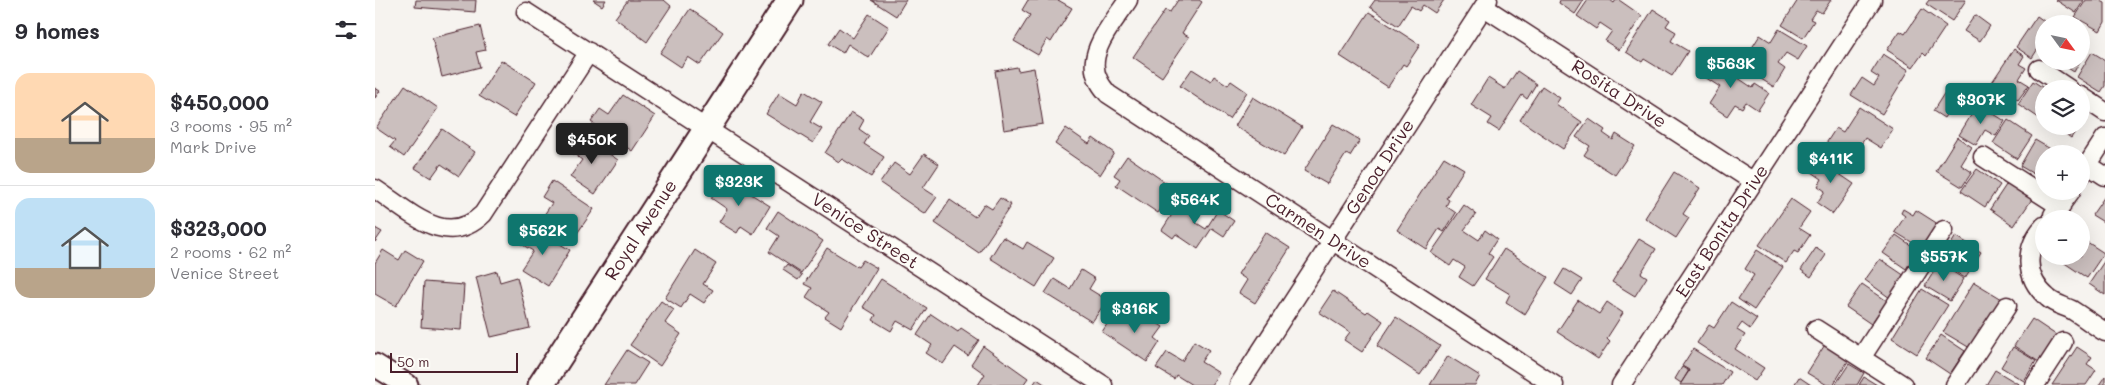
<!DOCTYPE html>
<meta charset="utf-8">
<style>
body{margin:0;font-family:Mali,sans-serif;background:#f2f2f3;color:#2b2b33;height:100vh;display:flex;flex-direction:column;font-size:19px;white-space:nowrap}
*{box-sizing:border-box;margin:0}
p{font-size:16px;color:#7c7c81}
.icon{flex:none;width:28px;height:28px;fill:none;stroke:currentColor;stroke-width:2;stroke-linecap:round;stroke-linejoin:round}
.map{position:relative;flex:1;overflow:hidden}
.panel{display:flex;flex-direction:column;background:#fff;width:375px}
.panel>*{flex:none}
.needle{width:32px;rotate:123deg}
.fabs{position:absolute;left:1660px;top:15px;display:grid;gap:10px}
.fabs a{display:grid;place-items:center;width:55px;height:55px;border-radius:50%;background:#fff;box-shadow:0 5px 20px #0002;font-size:25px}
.scale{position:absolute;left:15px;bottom:12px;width:128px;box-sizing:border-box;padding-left:5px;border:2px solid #4a1f2b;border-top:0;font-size:14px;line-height:18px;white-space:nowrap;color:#4a1f2b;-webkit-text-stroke:4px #fdfcf7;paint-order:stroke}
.price{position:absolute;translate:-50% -42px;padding:0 11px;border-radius:5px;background:#0f766e;color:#fff;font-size:16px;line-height:32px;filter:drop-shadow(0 1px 2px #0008)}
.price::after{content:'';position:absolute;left:50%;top:30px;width:15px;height:11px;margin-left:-8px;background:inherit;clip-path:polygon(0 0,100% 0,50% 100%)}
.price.current{background:#222;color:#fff}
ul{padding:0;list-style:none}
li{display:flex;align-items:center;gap:15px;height:125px;padding:0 15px}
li+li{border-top:1px solid #e1e1e2}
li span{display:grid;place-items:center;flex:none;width:140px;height:100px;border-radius:15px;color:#555}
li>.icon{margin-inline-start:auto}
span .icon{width:60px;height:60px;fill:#fffc;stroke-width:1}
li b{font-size:21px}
h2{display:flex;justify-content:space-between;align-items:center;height:60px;padding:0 15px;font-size:21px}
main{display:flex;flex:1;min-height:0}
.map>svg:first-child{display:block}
</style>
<main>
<section class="panel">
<h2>9 homes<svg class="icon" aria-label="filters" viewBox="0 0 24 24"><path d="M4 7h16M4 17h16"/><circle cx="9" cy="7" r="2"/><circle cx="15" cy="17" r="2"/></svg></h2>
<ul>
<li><span style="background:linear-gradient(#ffd9b3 65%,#b9a48a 0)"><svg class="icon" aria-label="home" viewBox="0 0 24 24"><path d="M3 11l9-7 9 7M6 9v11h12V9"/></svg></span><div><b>$450,000</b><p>3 rooms · 95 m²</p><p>Mark Drive</p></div></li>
<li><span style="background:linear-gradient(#bfe0f5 70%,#b9a48a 0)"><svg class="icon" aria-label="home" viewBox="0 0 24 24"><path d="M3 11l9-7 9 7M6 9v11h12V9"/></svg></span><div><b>$323,000</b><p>2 rooms · 62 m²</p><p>Venice Street</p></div></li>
</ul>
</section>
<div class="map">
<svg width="1730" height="385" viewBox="0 0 1730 385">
<rect width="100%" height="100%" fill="#f6f3ef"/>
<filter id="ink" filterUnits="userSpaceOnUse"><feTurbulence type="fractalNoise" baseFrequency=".02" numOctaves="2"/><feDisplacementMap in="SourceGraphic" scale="10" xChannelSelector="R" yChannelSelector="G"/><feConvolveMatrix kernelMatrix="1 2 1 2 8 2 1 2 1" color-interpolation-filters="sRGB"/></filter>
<g filter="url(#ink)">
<path fill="#cbbfbe" stroke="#4a1f2b" d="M41,0H101L100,12L40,7Z
M218,0H231L227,6Z
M253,0H289L296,6L272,42L240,18Z
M496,0H531L521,16Z
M653,0H683L697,8L676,42L672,39L663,55L639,41L655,15L647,10Z
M803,0H824L827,2L807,33L814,37L787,77L758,57L790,10L795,12Z
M1000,0H1069L1060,13L1048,5L1044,11L1036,6L1023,26L995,7Z
M1185,0H1209L1200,14L1184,3Z
M1213,0H1235L1239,3L1241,0H1244L1267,16L1244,50L1230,41L1237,31L1225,23L1221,29L1202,16Z
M1423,0H1456L1447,13L1441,10L1435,19L1439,21L1428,38L1407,25Z
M1554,0H1591L1577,21L1551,4Z
M1681,0H1709L1701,13Z
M1711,0H1724L1730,3V22L1725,31L1700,17Z
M315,9L348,32L325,65L313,57L306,67L285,53Z
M1278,9L1295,20L1291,26L1301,32L1296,41L1313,51L1297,76L1269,59L1267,62L1251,52Z
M1547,9L1571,26L1551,56L1548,53L1538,67L1512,50L1525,31L1530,34Z
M994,12L1045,45L1031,66L1028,64L1013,87L965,56Z
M494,14L514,27L494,58L473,44L468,53L453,44L464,28L478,38Z
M1600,15L1615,26L1605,41L1589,31Z
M1662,16L1673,24H1669V46L1666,44L1657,58L1641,47Z
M105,26L111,50L101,52L105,67L67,77L57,38Z
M1404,29L1432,46L1423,60L1411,53L1403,64L1410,69L1399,87L1373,71L1381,59L1373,54L1385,35L1396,42Z
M1706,40L1715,46L1706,60Z
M1639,49L1649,56L1644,64L1651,68L1644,79L1654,85L1643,100L1617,82Z
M1717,52L1730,60V86L1726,92L1702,77Z
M1508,54L1534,70L1507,114L1476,95L1487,78L1499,86L1504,78L1496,73Z
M1332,57L1378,88L1380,84L1394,93L1383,110L1371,102L1367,108L1360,104L1352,116L1334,104L1345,87L1322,72Z
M126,60L161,82L139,117L104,96Z
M1682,61H1705L1699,72Z
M642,67L643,71L659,68L668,124L629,130L620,71Z
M817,69L836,81L839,76L853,85L856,81L872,92L854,119L805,86Z
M1142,71L1161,84L1152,99L1147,95L1124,131L1113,124L1117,118L1096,105L1113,78L1130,89Z
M1658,81L1670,89H1669V118L1667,120L1643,104Z
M30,85L63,108L29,157L15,147L20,141L1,128Z
M1167,86L1185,98L1181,104L1207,122L1188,149L1145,120Z
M0,88L5,91L0,98Z
M429,91L447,102L435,122L447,129L438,143L391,114L404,93L422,104Z
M1570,92L1581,99L1569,118L1558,111Z
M248,95L280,116L257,151L216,122L225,109L234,115Z
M878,97L927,127L909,156L860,126Z
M1603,104L1630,121L1621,136L1610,130L1601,145L1584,135Z
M1484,107L1518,129L1506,148L1490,138L1474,164L1448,148L1461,128L1468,132Z
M1706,107L1714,112L1706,123Z
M476,112L489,120L484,129L494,136L489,144L509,157L496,177L467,159L464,162L450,153Z
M1214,119L1230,130L1228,133L1238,140L1241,134L1260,146L1240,175L1209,155L1215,146L1201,137Z
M1633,120L1657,136L1642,159L1618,143Z
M958,124L985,140L975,156L971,154L952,184L929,171Z
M1679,126H1704L1696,138Z
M691,128L714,144L718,138L739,153L725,175L680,144Z
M67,129L100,152L84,176L66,164L56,178L40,168Z
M207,135L243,160L220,194L195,177L207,160L196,152Z
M1582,137L1597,147L1586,165L1597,172L1587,187L1561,171Z
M1660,140L1684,154H1669V180L1645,166Z
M549,154L564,164L548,188L562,197L550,214L505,183L519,163L535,174Z
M1444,155L1460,165L1457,169L1479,184L1458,214L1442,203L1450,191L1443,186L1447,179L1434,170Z
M752,156L800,189L783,213L741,185L745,179L739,175Z
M1069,157L1089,169L1071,198L1074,200L1071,206L1081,213L1069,232L1064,229L1051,249L1022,230Z
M1602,169L1625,185L1610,207L1586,191Z
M1299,172L1325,188L1308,214L1314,218L1301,238L1270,218Z
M349,177L395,206L378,234L366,226L362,233L344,222L352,209L336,198Z
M177,181L219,209L196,242L165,221L177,203L167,197Z
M1633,182L1657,199L1639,226L1615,209Z
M1730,196V223L1717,215Z
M625,198L636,205L604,253L560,223L575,200L600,217L609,204L617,209Z
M1416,199L1435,212L1424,228L1435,235L1423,253L1419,251L1411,263L1384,245Z
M805,202L825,215L820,222L831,229L843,210L859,221L849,236L837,228L823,249L801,234L798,238L787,230Z
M1089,205L1101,214L1089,230L1104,240L1110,230L1122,239L1113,253L1118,257L1098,286L1084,277L1090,267L1079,260L1075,266L1056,253Z
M1528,209L1538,215L1541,210L1563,224L1548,249L1520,232L1530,216L1526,213Z
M403,211L448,241L426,273L394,252L404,236L392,228Z
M157,227L195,250L173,286L146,269L158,251L146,244Z
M0,228L7,232L0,242Z
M890,232L915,248L880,303L864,293L872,280L863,274Z
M1521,235L1543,250L1531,269L1508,253Z
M1581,236L1606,252L1590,278L1565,262Z
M628,237L648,249L652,242L679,258L661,287L615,258Z
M1706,238L1729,253L1712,278L1688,262L1691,256H1706Z
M1264,239L1281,249L1266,273L1272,277L1260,296L1237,282Z
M452,248L483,267L488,260L502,268L466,327L450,317L454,312L431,297L437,288L429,284Z
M1441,248L1451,255L1436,277L1426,270Z
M1129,249L1173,277L1150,314L1131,302L1135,294L1110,279Z
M8,250L24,260L30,250L48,261L21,306L0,294V263Z
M320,250L341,264L328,284L338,290L329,303L315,294L306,308L290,298Z
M1382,250L1408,267L1379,310L1363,299L1379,275L1370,269Z
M1505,259L1530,276L1515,298L1490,280Z
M1730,260V295L1714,284Z
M1564,263L1589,279L1575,301L1550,286Z
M412,265L427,275L423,280L408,270Z
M1189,269L1207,280L1197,295L1180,284Z
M706,270L720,279L714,289L732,300L717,322L670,293L679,279L695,289Z
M122,271L125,282L142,277L155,328L116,337L101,277Z
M506,279L552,308L538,330L522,321L516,331L498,320L501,315L488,307Z
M49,282L89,285L86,330L46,327Z
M1599,282L1627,299L1595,348L1568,332Z
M1487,284L1512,301L1496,324L1471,307Z
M1547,289L1573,305L1542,354L1517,338Z
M958,291L991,313L993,311L1008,321L987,352L969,340L975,332L944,312Z
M1203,300L1224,314L1232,302L1248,313L1232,338L1235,341L1223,359L1182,332Z
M286,301L299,310L290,323L306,334L285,366L255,345Z
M1356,302L1382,319L1375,329L1367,323L1362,330L1370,335L1360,349L1389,368L1380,381L1322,343L1334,325L1339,328Z
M776,303L787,311L780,321L769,312Z
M741,310L757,321L764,311L788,327L780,338L785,342L772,362L727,332Z
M556,314L583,332L586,328L604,340L593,356L580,347L568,364L551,353L557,345L542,335Z
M1021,317L1065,346L1045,375L1002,346Z
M1657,319L1681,335L1664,362L1639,346Z
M1566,335L1590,351L1575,374L1551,358Z
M819,341L834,350L826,362L844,373L836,385H817L801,375L799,379L781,368L792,352L807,361Z
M1451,343L1475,358L1458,385H1452L1432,373Z
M608,346L653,378L648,385H603L610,374L596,364Z
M1638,347L1661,361L1649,381L1626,367Z
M1702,347L1717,357L1712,364L1721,370L1711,385H1677Z
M1318,349L1355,372L1347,385H1305L1314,370L1307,366Z
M252,350L273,363L259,385H229Z
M1073,356L1105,376L1100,385H1055Z
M1474,364L1489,373L1482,385H1460Z
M1307,367L1314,371L1306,383L1300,379Z
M1620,370L1645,385H1611Z
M1730,376V385H1724Z
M1424,377L1436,385H1419Z
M1489,377L1502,385H1484Z
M662,379L671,385H658Z"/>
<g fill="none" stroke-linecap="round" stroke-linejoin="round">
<defs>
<path id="minor" d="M753,0C740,21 708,54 724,81C726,86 730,90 733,94L1179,385
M1109,7L1379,182
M151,12L728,385
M1664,69L1694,89
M1706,96L1730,112
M1608,157L1686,207
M1713,165L1730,176
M1706,175L1730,138
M0,189C34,211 71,250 108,214L214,52
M1678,215L1696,191
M1669,226C1649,248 1649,278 1673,298C1679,304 1689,306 1697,310C1708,317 1719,325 1730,332
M1441,329L1528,385
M1486,358L1569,230
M864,385L1113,0
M1246,385L1497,0
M1580,385L1632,306
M1660,385L1688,342"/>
<path id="tertiary" d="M0,365L32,385"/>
<path id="secondary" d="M166,385L415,0"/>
</defs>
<use href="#minor" stroke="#4a1f2b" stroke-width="21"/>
<use href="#tertiary" stroke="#4a1f2b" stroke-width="25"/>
<use href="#secondary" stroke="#4a1f2b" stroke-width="29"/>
<use href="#minor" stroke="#fdfcf7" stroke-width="18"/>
<use href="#tertiary" stroke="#fdfcf7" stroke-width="21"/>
<use href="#secondary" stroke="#fdfcf7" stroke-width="25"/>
</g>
</g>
<g text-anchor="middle" stroke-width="4" stroke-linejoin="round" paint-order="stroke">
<g font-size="18" fill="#4a1f2b" stroke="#fdfcf7">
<text transform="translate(1244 94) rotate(33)" y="6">Rosita Drive</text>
<text transform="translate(1005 167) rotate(-57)" y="6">Genoa Drive</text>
<text transform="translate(266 230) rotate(-57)" y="6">Royal Avenue</text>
<text transform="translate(490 231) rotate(33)" y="6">Venice Street</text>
<text transform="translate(943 231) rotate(33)" y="6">Carmen Drive</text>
<text transform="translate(1347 231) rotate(-57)" y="6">East Bonita Drive</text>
</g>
</g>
</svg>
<div class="fabs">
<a><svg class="needle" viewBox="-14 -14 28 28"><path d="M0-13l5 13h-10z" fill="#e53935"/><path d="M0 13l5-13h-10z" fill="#7c7c81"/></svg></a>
<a><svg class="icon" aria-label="layers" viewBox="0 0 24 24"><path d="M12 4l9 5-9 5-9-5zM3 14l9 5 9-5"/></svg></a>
<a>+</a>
<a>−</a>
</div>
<div class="scale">50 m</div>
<b class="price" style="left:1356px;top:89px">$563K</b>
<b class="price" style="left:1606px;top:125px">$307K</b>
<b class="price current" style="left:217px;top:165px">$450K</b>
<b class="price" style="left:1456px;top:184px">$411K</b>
<b class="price" style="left:364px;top:207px">$323K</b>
<b class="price" style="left:820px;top:225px">$564K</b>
<b class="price" style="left:168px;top:256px">$562K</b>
<b class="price" style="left:1569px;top:282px">$557K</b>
<b class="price" style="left:760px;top:334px">$316K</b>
</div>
</main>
